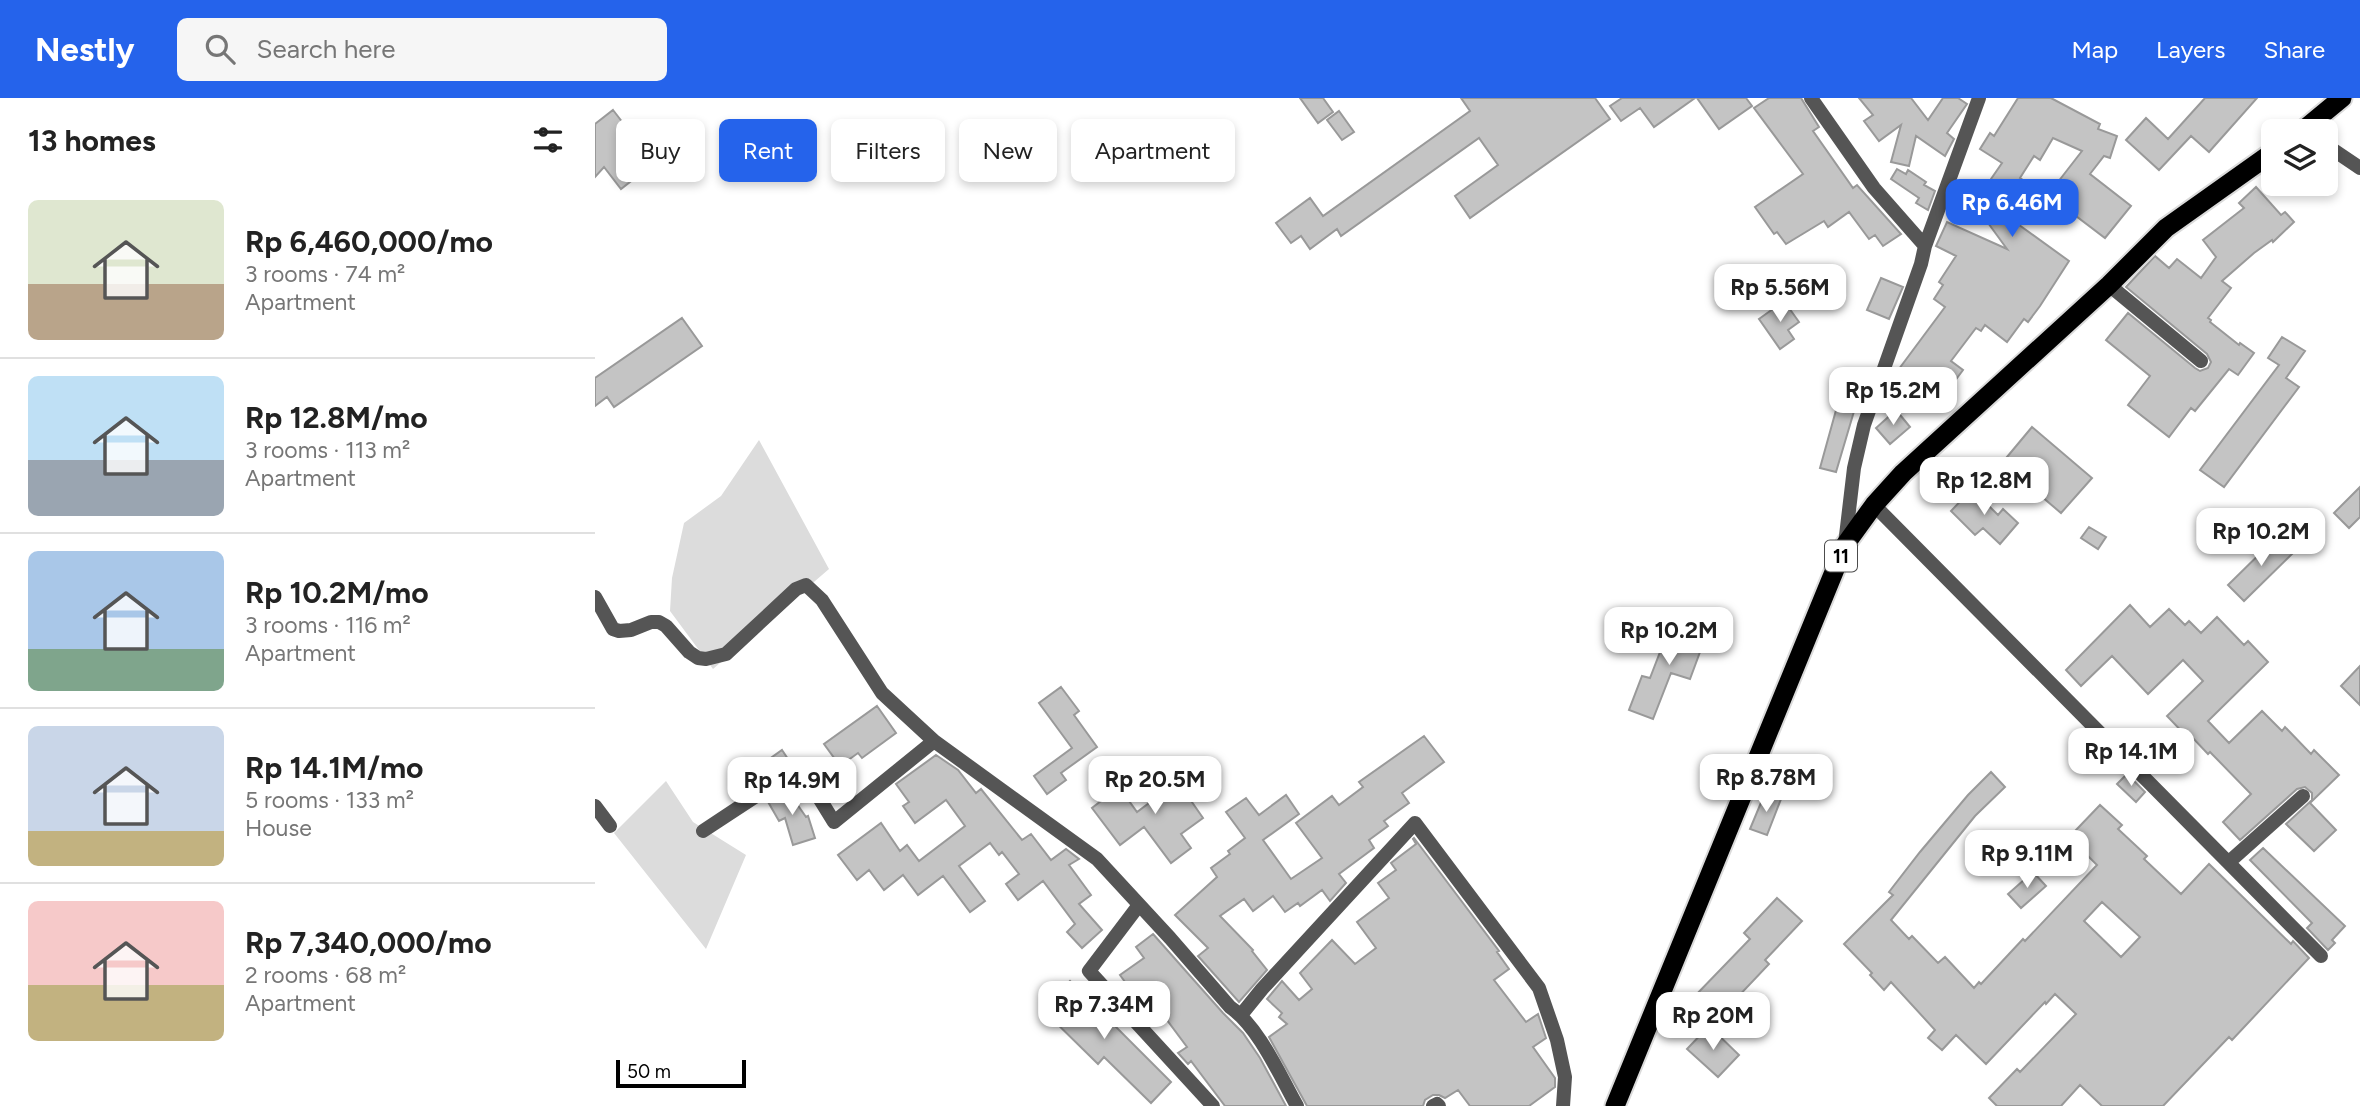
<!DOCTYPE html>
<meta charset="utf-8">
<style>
body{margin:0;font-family:Figtree,sans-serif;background:#f6f6f6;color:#222;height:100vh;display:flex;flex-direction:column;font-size:26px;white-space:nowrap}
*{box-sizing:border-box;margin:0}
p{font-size:23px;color:#767676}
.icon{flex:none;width:38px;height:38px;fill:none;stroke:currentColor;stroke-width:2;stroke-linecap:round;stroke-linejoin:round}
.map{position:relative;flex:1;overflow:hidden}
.drawer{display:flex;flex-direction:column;background:#fff;width:595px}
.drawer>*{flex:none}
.guide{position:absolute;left:21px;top:21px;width:665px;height:63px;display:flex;gap:14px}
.tools{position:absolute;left:1666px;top:21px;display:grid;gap:14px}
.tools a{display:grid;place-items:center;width:77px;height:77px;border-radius:10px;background:#fff;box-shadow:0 4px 10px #0003;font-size:35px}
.scale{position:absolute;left:21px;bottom:18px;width:130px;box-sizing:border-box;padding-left:7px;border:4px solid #000;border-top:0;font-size:19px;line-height:24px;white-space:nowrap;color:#000;-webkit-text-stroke:5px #fff;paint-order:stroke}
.price{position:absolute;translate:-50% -60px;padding:0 16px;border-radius:14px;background:#fff;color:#222;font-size:23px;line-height:46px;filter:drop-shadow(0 2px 4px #0008)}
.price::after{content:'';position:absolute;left:50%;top:42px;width:21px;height:16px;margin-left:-10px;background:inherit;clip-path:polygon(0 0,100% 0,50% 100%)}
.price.current{background:#2563eb;color:#fff}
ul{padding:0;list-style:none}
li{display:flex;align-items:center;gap:21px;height:175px;padding:0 28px}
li+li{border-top:2px solid #e0e0e0}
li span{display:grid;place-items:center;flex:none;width:196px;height:140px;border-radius:10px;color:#555}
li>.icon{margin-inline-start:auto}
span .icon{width:84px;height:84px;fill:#fffc;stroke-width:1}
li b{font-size:30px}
h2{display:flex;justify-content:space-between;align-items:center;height:84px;padding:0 28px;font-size:30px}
.pill{padding:0 24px;border-radius:10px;background:#fff;box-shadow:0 4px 10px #0003;font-size:24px;line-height:63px}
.pill.current{background:#2563eb;color:#fff}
header{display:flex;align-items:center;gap:42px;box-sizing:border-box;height:98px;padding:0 35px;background:#2563eb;color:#fff}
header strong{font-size:33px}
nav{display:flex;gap:38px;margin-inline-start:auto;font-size:24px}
.search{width:490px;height:63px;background:#f6f6f6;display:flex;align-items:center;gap:18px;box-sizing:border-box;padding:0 24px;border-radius:10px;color:#767676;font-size:26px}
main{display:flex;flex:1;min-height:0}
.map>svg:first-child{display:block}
</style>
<header>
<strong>Nestly</strong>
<div class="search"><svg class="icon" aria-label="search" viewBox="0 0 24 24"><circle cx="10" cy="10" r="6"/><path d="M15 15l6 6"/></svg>Search here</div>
<nav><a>Map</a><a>Layers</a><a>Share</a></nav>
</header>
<main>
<section class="drawer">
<h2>13 homes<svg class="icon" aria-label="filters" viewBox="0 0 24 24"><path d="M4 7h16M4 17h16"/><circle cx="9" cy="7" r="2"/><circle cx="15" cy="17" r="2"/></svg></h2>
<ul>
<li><span style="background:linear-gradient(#dfe7d0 60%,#b9a48a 0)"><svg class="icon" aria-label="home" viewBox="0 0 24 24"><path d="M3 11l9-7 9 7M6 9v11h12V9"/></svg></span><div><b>Rp 6,460,000/mo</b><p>3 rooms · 74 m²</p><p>Apartment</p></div></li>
<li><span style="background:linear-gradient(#bfe0f5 60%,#9aa5b1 0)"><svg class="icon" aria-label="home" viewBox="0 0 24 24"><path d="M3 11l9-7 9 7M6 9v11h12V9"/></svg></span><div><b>Rp 12.8M/mo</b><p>3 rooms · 113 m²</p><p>Apartment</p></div></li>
<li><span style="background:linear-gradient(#a9c7e8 70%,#7fa58c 0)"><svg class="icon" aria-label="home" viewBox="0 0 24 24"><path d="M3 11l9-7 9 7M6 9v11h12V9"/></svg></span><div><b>Rp 10.2M/mo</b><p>3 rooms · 116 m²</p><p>Apartment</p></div></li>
<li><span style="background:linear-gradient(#c9d6e8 75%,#c2b280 0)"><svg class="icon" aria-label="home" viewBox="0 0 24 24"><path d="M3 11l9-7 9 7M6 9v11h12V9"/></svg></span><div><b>Rp 14.1M/mo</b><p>5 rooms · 133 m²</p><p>House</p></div></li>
<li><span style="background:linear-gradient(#f6c9c9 60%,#c2b280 0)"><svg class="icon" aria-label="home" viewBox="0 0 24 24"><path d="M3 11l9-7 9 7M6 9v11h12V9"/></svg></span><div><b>Rp 7,340,000/mo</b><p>2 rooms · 68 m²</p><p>Apartment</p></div></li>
</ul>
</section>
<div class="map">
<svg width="1765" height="1008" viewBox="0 0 1765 1008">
<rect width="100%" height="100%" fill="#fff"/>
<path fill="#dcdcdc" d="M164,342L234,471L118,571L75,513L77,480L89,425L126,398Z
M71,683L98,724L151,757L111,851L19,735Z"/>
<path fill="#c4c4c4" stroke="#999" stroke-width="2" fill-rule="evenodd" d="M705,0H728L738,14L723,25Z
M866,0H1000L1015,21L875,120L860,98L903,67L884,40L746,138L742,131L715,151L706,138L696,145L681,125L715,100L728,118L875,13Z
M1027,0H1100L1059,29L1045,10L1026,23L1015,8Z
M1102,0H1151L1157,8L1124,31Z
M1174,0H1206L1224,29L1218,33L1258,90L1262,87L1306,136L1288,148L1280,137L1274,141L1254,114L1233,129L1229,123L1191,146L1182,134L1179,136L1160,109L1208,76L1159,10Z
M1264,0H1316L1333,22L1348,0H1363L1372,6L1352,35L1359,41L1350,58L1321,38L1314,68L1296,64L1306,27L1284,43L1269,23L1278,17Z
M1423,0H1456L1505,26L1503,31L1522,38L1515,60L1509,58L1495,76L1536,108L1510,140L1469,109L1465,114L1449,102L1487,53L1458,40L1445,62L1439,58L1425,80L1443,92L1420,124L1474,163L1445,208L1433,224L1429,221L1412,244L1390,227L1386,233L1381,230L1356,263L1368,272L1353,292L1331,275L1319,303L1292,291L1298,279L1350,209L1339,201L1348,187L1344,184L1361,158L1341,148L1352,124L1412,151L1388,118L1408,90L1396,81L1407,65L1385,51L1395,35L1399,38Z
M1610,0H1662L1614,54L1596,38L1564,72L1531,42L1551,20L1573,41Z
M18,12L59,65L26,91L9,69L0,79V26Z
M744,13L759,34L747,42L732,22Z
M1302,71L1311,76L1313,72L1331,84L1329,87L1340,93L1333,112L1321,105L1324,100L1296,81Z
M1661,89L1686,117L1690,114L1699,124L1678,144L1677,142L1659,155L1627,183L1636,190L1613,220L1616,222L1615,224L1644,247L1645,245L1659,255L1643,277L1634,271L1600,313L1596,310L1574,339L1533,307L1555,278L1511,242L1533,215L1600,270L1605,273L1613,270L1616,264L1612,256L1531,189L1560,158L1574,170L1582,161L1606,180L1621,159L1608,142L1649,110L1644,105Z
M1286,180L1308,189L1294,221L1272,212Z
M1189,203L1204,224L1193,232L1199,241L1185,251L1164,221Z
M87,220L107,248L19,309L12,299L0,308V280Z
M1687,239L1710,253L1691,280L1704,289L1629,389L1605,372L1684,267L1673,260Z
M1243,305L1260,310L1241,374L1225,370Z
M1301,312L1315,329L1295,346L1281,330Z
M1437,329L1497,380L1466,415L1407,365Z
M1371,365L1383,373L1368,395L1356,387Z
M1765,389V419L1754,430L1739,415Z
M1377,391L1403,417L1408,411L1423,425L1405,446L1388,430L1380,437L1356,413Z
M1494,429L1511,439L1503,451L1486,440Z
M1684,437L1700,453L1649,503L1633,487Z
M1535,507L1555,529L1574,511L1590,527L1594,523L1606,535L1622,519L1649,547L1653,543L1673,564L1613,623L1634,645L1667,613L1687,633L1690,629L1716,656L1719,652L1744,677L1715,705L1741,732L1719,753L1691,726L1717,702V695L1710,689L1702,691L1645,742L1628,724L1656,696L1615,654L1613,656L1596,638L1594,641L1572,618L1608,583L1588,562L1553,596L1517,558L1486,588L1471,572Z
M1077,523L1112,535L1095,581L1076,575L1058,621L1034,612L1047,578L1055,580Z
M1765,568V607L1746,588Z
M466,589L484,613L479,617L502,649L466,675L471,682L452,696L439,678L477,650L444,605Z
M282,608L301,635L267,660L263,655L245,668L229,646Z
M829,638L849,664L807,695L814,705L789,723L793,728L774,742L779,750L744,776L751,785L735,803L727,792L705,808L703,805L690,814L678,798L658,813L649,801L625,818L658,852L657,853L672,872L644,904L603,858L613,850L580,817L622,779L616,770L635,756L633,753L650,740L631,714L651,700L664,717L691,697L704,716L668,742L696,781L727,760L701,725L737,698L744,707L768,689L764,684Z
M187,652L195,664L163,685L156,674Z
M341,657L363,672L381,695L386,691L427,742L436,736L456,762L471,751L484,761L474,767L496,797L484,806L507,832L487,850L472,834L480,826L448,783L423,802L411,786L424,776L407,754L404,757L395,745L364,768L390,803L375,814L348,778L323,797L308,777L289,792L274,772L262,782L243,757L286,725L305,753L312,747L324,763L370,728L351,702L320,725L308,708L314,704L301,686Z
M589,670L603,689L592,697L608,720L586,736L596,750L576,765L549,729L525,747L497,710L524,689L542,714L566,696L562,690Z
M1396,674L1410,689L1380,718L1296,822L1314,841L1317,838L1343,865L1350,859L1379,890L1384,884L1386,886L1428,841L1430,843L1502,767L1489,754L1472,769L1458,756L1505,707L1527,727L1523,731L1552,758L1549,761L1586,796L1614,766L1696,846L1698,843L1714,860L1637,942L1634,939L1568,1008H1507L1485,987L1466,1008H1402L1394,1000L1422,971L1425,974L1481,916L1460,896L1451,906L1450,904L1391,966L1361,937L1347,952L1333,940L1340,932L1296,884L1289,892L1275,877L1277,875L1249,846L1298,797L1294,794L1325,754L1373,697ZM1507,804L1545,839L1526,859L1489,823Z
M1532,676L1550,694L1541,704L1522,686Z
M191,690L211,719L213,718L220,740L198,747L190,720L184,723L172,702Z
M1170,695L1186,701L1172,737L1155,731Z
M819,740L904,853L902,854L914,871L899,882L931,924L943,916L951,940L938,949L960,980V989L934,1008H875L863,992L850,1000L844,997H838L830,1002L828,1008H712L674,939L692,926L684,919L687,915L672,901L687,883L704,902L717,891L705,875L737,842L760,866L781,850L762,824L794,800L783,785L801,772L796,765L821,746L818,741Z
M1668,750L1750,828L1737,842L1740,845L1733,852L1712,830L1717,825L1655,762Z
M1438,774L1451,788L1426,810L1413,796Z
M1182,800L1207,823L1170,862L1174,866L1120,923L1097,901L1155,841L1149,835Z
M558,836L628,915L648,935L665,960L691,1008H630L596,963L593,966L583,955L592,949L566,914L553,923L537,906L543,902L525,877L549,860L541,849Z
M475,883L576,984L556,1005L509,959L503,966L447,911Z
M1114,928L1144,957L1123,979L1092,951Z"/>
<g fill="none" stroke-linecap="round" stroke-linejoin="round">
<defs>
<path id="trunk" d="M1707,33L1747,0
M1020,1008L1250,447L1279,407L1308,375L1514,187L1571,130L1678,54"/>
</defs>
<use href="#trunk" stroke="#dbdbdb" stroke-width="23"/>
<path stroke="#555" stroke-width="14" d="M1216,0L1279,90L1330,148L1326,166L1269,327L1259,370L1250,446
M1731,47L1765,70
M1330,148L1384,0
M1514,187L1606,263
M1279,407L1726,858
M0,499L18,531L24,533L36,532L56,524H64L71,528L94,554L103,560L111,561L131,556L201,491L211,487L227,502L287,595L339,643L502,761L575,840L635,909C664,929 685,978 702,1008
M0,708L15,728
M108,733L205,669L239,724L339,643
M1634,764L1708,698
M544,807L494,873L618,1008
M646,917L667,891L820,725L944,890L962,942L970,979L968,1008
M838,1008L842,1006L844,1008"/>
<use href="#trunk" stroke="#000" stroke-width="19"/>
</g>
<g text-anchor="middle" stroke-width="5" stroke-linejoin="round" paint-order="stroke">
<rect fill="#fff" stroke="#4c4c4c" stroke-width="2" x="1230" y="442.5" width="32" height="31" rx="5"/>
<g font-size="19" font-weight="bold" fill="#000">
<text x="1246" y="465">11</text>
</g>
</g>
</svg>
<div class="tools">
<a><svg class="icon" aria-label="layers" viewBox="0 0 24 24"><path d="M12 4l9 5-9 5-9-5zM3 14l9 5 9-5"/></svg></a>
</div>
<div class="scale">50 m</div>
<b class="price current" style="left:1417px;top:141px">Rp 6.46M</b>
<b class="price" style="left:1185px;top:226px">Rp 5.56M</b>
<b class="price" style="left:1298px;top:329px">Rp 15.2M</b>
<b class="price" style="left:1389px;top:419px">Rp 12.8M</b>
<b class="price" style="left:1666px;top:470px">Rp 10.2M</b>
<b class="price" style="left:1074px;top:569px">Rp 10.2M</b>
<b class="price" style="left:1536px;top:690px">Rp 14.1M</b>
<b class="price" style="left:1171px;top:716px">Rp 8.78M</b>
<b class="price" style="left:560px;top:718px">Rp 20.5M</b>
<b class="price" style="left:197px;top:719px">Rp 14.9M</b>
<b class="price" style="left:1432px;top:792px">Rp 9.11M</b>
<b class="price" style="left:509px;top:943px">Rp 7.34M</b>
<b class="price" style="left:1118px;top:954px">Rp 20M</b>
<div class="guide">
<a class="pill">Buy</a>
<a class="pill current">Rent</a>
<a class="pill">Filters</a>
<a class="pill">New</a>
<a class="pill">Apartment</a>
</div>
</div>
</main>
